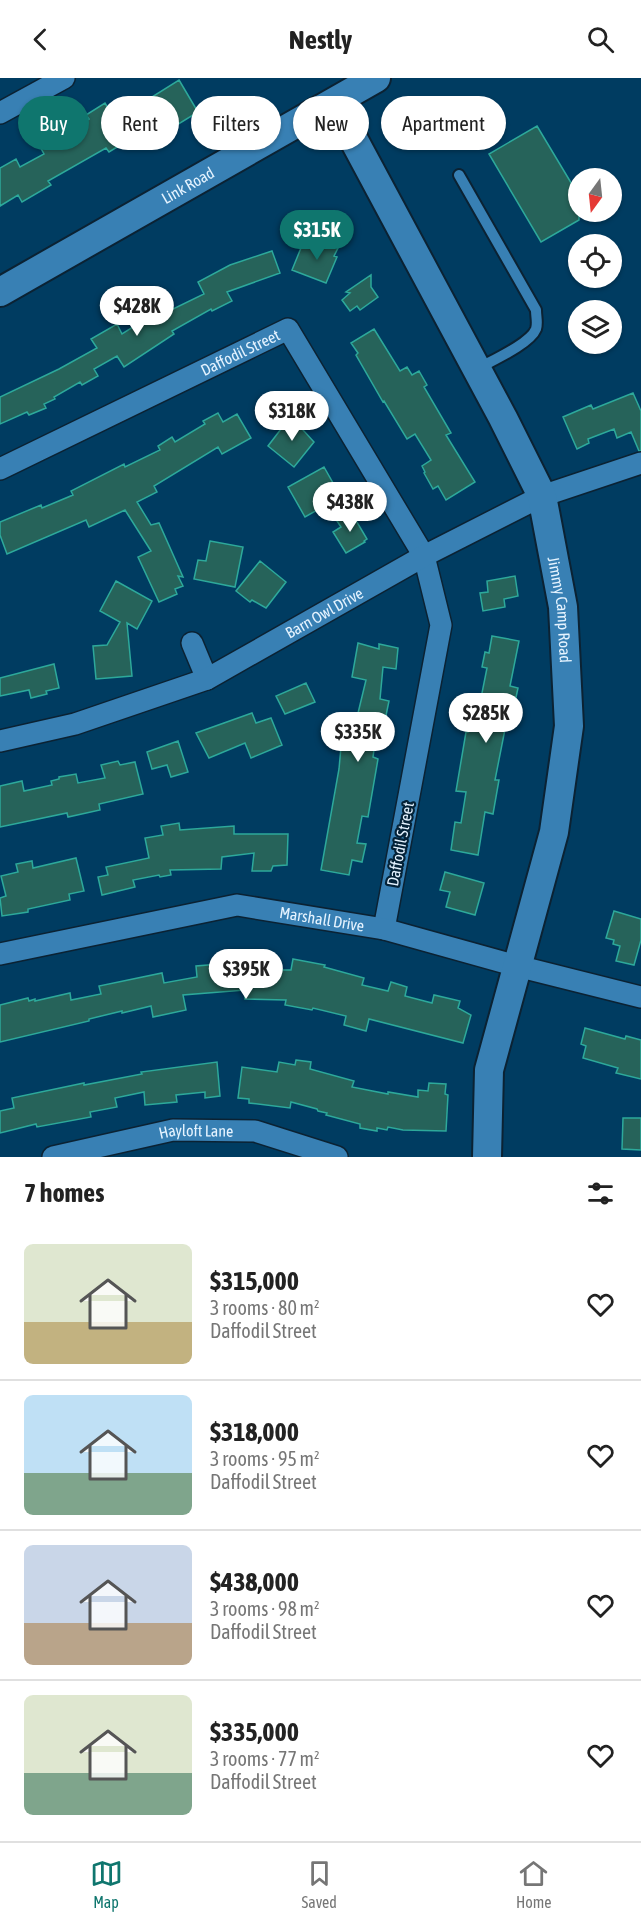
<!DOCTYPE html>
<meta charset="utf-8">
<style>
body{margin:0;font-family:"Asap Condensed",sans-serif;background:#f6f6f6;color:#222;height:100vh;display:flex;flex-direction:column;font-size:22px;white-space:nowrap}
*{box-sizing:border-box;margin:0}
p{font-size:20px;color:#767676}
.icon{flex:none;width:33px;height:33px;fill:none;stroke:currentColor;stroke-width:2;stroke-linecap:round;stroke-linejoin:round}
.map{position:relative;height:1079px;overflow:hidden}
.panel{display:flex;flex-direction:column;background:#fff;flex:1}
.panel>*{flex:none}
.top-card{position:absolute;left:18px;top:18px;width:606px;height:54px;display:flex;gap:12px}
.needle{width:39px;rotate:195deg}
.buttons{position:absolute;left:568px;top:90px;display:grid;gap:12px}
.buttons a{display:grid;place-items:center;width:54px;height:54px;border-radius:50%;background:#fff;box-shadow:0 2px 4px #0004;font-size:30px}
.price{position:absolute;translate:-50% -51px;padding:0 14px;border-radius:21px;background:#fff;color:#222;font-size:20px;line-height:39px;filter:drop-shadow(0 2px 3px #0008)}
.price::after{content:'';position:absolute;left:50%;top:36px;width:18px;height:14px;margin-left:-9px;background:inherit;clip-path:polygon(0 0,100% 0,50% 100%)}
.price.selected{background:#0f766e;color:#fff}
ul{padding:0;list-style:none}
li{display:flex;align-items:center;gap:18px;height:150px;padding:0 24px}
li+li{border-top:2px solid #e0e0e0}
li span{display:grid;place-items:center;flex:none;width:168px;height:120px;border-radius:9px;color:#555}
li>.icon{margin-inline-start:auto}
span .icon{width:72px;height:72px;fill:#fffc;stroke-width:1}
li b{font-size:26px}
h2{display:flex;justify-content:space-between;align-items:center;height:72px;padding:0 24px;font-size:26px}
.tag{padding:0 21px;border-radius:27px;background:#fff;box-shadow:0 2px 4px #0004;font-size:21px;line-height:54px}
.tag.selected{background:#0f766e;color:#fff}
header{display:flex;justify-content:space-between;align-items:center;height:78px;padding:0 24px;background:#fff;font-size:27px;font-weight:700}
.tab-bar{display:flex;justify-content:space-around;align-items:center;height:84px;border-top:2px solid #e0e0e0;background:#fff;font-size:16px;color:#767676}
.tab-bar a{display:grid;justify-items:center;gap:3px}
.tab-bar .selected{color:#0f766e}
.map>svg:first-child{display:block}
</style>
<header><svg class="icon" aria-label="back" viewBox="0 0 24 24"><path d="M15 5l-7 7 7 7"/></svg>Nestly<svg class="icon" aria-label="search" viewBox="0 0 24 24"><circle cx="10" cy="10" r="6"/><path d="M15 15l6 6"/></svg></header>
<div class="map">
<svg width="641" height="1079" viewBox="0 0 641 1079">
<rect width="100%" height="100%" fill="#003c61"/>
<path fill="#26635a" stroke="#2da99b" stroke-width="1.5" d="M179,2L198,34L172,50L163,35L135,52L137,57L109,74L106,70L48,103L51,107L22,124L18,117L0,128V90L16,81L20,89L44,76L38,65L44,61V59L60,51L63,56L89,41L86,37L105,25L111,35L121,29L125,36Z
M537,48L579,118V142L541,164L489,76Z
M323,161L339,168L334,178L337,179L326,205L292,192L303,165L319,170Z
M272,173L280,195L227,214L232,223L212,233L211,231L172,253L174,256L124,289L117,278L94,291L98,298L82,307L80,304L54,319L55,321L44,326L46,330L29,337L27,334L0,346V319L59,291L97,270L91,261L117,246L122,256L166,228L169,233L204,216L198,204L230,187Z
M371,197V209L378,219L360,232L357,228L350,233L342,222L350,215L346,214Z
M374,251L400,293L407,289L412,297L419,293L427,307L424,309L451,355L446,357L475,404L446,422L438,408L433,411L424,395L425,394L422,388L431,382L415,356L407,361L384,323L383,324L356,277L358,275L351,265Z
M633,315L641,333V373H639L631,354L617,360L614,351L588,361L589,365L577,371L563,339L591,327L593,331Z
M218,335L223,344L237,336L251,360L222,376L218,369L154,408L157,414L137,424L151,447L159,445L183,499L178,498L183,508L175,511L177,516L159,524L138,479L151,473L125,432L89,449L86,442L7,476L0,457V444L41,427L42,430L73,417L71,413L124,386L125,389L160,372L158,368L172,359L175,364L205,346L203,343Z
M291,338L305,349L303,352L314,364L294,389L268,368Z
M324,389L333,405L325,409L333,423L305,439L288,409Z
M351,434L367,461L364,463L365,464L346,475L333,454L341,449L337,443Z
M210,463L243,469L235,509L194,501L198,482L206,483Z
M260,483L286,504L266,530L252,522L250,524L236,513Z
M515,498L518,518L504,521L505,529L483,533L480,515L488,514L487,503Z
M116,503L152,523L137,551L127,545L132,598L96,601L93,568L107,567L120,544L100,533Z
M492,558L519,563L510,608L518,610L515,624H517L513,643L507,641L495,702H499L493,736L485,734L478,777L451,772L455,744L461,745L466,714L456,713L466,654H468L469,651H471L478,619L481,620L487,590L482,589L485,574L489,575Z
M358,565L379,571V566L398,570L396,591L383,589L380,621L389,623L383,652L377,651L373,679L378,681L368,739L362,738L357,765L366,766L362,784L352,782L349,797L321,792L339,691L342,658L352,660L366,602L352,599Z
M54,586L59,610L46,613L47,616L31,620L29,612L0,618V600Z
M306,605L315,624L285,636L276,618Z
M252,635L256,645L271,640L282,667L251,680L245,665L209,680L196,655Z
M178,663L188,694L171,699L167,687L152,691L147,674Z
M118,683L120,687L135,684L143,716L99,726L100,732L68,739L67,735L0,749V708L22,703L24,713L52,707L51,703L59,701V699L76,696L78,705L105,700L101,687Z
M179,745L180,752L234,748V756H288L287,787L273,788L271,793H252L254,775L222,779L221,791L170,792L171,797L160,799L159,797L133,802L135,809L102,817L98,799L108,797L106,789L149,780L145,760L163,757L161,748Z
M76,780L84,813L69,816L70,822L28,831V834L2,838L0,820L6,818L1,798L18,794L16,786L32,783L33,790Z
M445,794L484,805L475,837L446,829L450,814L440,812Z
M614,833L641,841V862L634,887L616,883L620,868L613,866L614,862L606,860Z
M293,881L325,887L324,889L364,900L362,907L388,913L391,904L407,909L405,918L432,925L434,917L460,923L458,930L471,937L463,965L369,941L366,953L344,947L346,938L313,930L312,932L285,927L286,922L245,921V912L183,917L186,932L153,939L151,928L122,935V933L89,941V943L0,964V927L28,920L29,923L35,921V923L70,915L71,922L101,916L99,908L162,895L164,905L197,899L196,888L245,884V882L259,883V892H291Z
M585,950L625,961L626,958L641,962V1001L616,995L618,990L583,980L586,968L581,966Z
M296,982L311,984L310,991L354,1003L352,1009L388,1016V1014L418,1019V1012L428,1013L429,1005L446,1006L445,1016L448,1017L446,1053L403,1052L388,1049L387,1052L377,1050V1053L360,1050V1046L326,1037L327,1035L318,1033L317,1031L291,1024L290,1030L249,1025V1021L238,1020L242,989L277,994L279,984L295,987Z
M217,984L220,1018L205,1020V1014L176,1017L177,1024L145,1027L144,1014L115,1020L117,1029L90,1034L91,1039L37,1049L36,1046L0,1055V1033L14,1030L12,1020L84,1005V1007L142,996L141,994Z
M623,1040H641V1072L622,1071Z"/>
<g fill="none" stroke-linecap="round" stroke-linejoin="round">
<defs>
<path id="lane" d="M459,97L536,232C536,239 538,245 536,251C530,266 491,283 477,291"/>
<g id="street">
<path d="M0,35L64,0"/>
<path id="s1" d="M0,391L288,251L424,478L441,547L384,851"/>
<path d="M192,565L207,601"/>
<path id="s2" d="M0,663L75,646L207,601L424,478L542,418L641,385"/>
<path id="s3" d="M0,876L237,827L384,851L517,888L641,919"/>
<path id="s4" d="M53,1079L173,1052L255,1053L337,1079"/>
</g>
<g id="secondary">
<path id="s5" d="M334,25L503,340L542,418L563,529L569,648L554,754L489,992L487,1079"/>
<path id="s6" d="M0,214L376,0"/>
</g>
</defs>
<use href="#lane" stroke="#0b2233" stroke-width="14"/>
<use href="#street" stroke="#0b2233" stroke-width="24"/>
<use href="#secondary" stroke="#0b2233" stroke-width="32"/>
<use href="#lane" stroke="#3880b4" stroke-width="10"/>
<use href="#street" stroke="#3880b4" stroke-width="21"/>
<use href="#secondary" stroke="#3880b4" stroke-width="28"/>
</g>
<g text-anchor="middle" stroke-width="4.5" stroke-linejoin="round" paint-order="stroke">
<g font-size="16" fill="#e5f3ff" stroke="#042237">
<text dy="6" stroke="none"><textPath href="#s6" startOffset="216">Link Road</textPath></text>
<text dy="6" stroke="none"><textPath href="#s1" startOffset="267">Daffodil Street</textPath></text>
<text dy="6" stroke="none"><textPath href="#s5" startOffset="560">Jimmy Camp Road</textPath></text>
<text dy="6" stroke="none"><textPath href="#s2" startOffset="351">Barn Owl Drive</textPath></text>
<text transform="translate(400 766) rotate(-79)" y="6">Daffodil Street</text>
<text dy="6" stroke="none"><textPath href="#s3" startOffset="328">Marshall Drive</textPath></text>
<text dy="6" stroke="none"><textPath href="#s4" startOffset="146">Hayloft Lane</textPath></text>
</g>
</g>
</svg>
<div class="buttons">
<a><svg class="needle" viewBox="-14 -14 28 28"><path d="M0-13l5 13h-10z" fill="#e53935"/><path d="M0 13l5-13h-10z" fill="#767676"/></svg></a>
<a><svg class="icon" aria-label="locate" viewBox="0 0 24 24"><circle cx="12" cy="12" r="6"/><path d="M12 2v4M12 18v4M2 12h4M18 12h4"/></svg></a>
<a><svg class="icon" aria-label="layers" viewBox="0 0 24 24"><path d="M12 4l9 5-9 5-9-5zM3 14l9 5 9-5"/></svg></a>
</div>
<b class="price selected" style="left:317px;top:183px">$315K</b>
<b class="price" style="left:137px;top:259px">$428K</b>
<b class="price" style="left:292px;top:364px">$318K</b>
<b class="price" style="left:350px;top:455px">$438K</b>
<b class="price" style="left:486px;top:666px">$285K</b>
<b class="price" style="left:358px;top:685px">$335K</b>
<b class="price" style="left:246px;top:922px">$395K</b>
<div class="top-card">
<a class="tag selected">Buy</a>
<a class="tag">Rent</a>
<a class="tag">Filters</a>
<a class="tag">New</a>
<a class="tag">Apartment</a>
</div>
</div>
<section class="panel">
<h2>7 homes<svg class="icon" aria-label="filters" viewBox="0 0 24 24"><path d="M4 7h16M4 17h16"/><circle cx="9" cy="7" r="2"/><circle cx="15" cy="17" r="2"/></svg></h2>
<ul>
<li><span style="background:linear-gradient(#dfe7d0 65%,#c2b280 0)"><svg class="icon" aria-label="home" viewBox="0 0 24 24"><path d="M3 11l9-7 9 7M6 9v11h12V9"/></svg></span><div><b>$315,000</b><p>3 rooms · 80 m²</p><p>Daffodil Street</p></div><svg class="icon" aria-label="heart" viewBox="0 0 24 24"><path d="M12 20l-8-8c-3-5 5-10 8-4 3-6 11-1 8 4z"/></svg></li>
<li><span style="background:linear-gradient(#bfe0f5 65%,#7fa58c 0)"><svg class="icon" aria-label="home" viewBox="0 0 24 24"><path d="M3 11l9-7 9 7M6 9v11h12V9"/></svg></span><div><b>$318,000</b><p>3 rooms · 95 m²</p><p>Daffodil Street</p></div><svg class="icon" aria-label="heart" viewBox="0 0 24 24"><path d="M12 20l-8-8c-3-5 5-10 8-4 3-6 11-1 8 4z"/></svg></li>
<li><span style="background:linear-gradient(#c9d6e8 65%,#b9a48a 0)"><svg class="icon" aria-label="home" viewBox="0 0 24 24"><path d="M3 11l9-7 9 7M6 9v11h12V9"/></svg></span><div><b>$438,000</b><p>3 rooms · 98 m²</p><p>Daffodil Street</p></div><svg class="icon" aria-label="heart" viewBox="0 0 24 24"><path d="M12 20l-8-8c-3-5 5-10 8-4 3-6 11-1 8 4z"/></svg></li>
<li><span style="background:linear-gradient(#dfe7d0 65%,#7fa58c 0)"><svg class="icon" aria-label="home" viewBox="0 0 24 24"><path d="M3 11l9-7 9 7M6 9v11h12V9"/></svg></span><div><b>$335,000</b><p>3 rooms · 77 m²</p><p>Daffodil Street</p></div><svg class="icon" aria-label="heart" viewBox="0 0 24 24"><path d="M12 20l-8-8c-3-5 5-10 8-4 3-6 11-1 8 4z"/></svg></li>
</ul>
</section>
<nav class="tab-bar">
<a class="selected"><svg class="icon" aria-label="map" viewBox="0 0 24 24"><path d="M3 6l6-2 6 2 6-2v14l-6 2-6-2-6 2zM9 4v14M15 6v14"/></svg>Map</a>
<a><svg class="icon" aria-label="saved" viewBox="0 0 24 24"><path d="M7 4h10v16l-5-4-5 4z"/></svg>Saved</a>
<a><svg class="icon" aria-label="home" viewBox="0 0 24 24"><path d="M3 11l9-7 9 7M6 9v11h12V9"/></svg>Home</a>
</nav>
